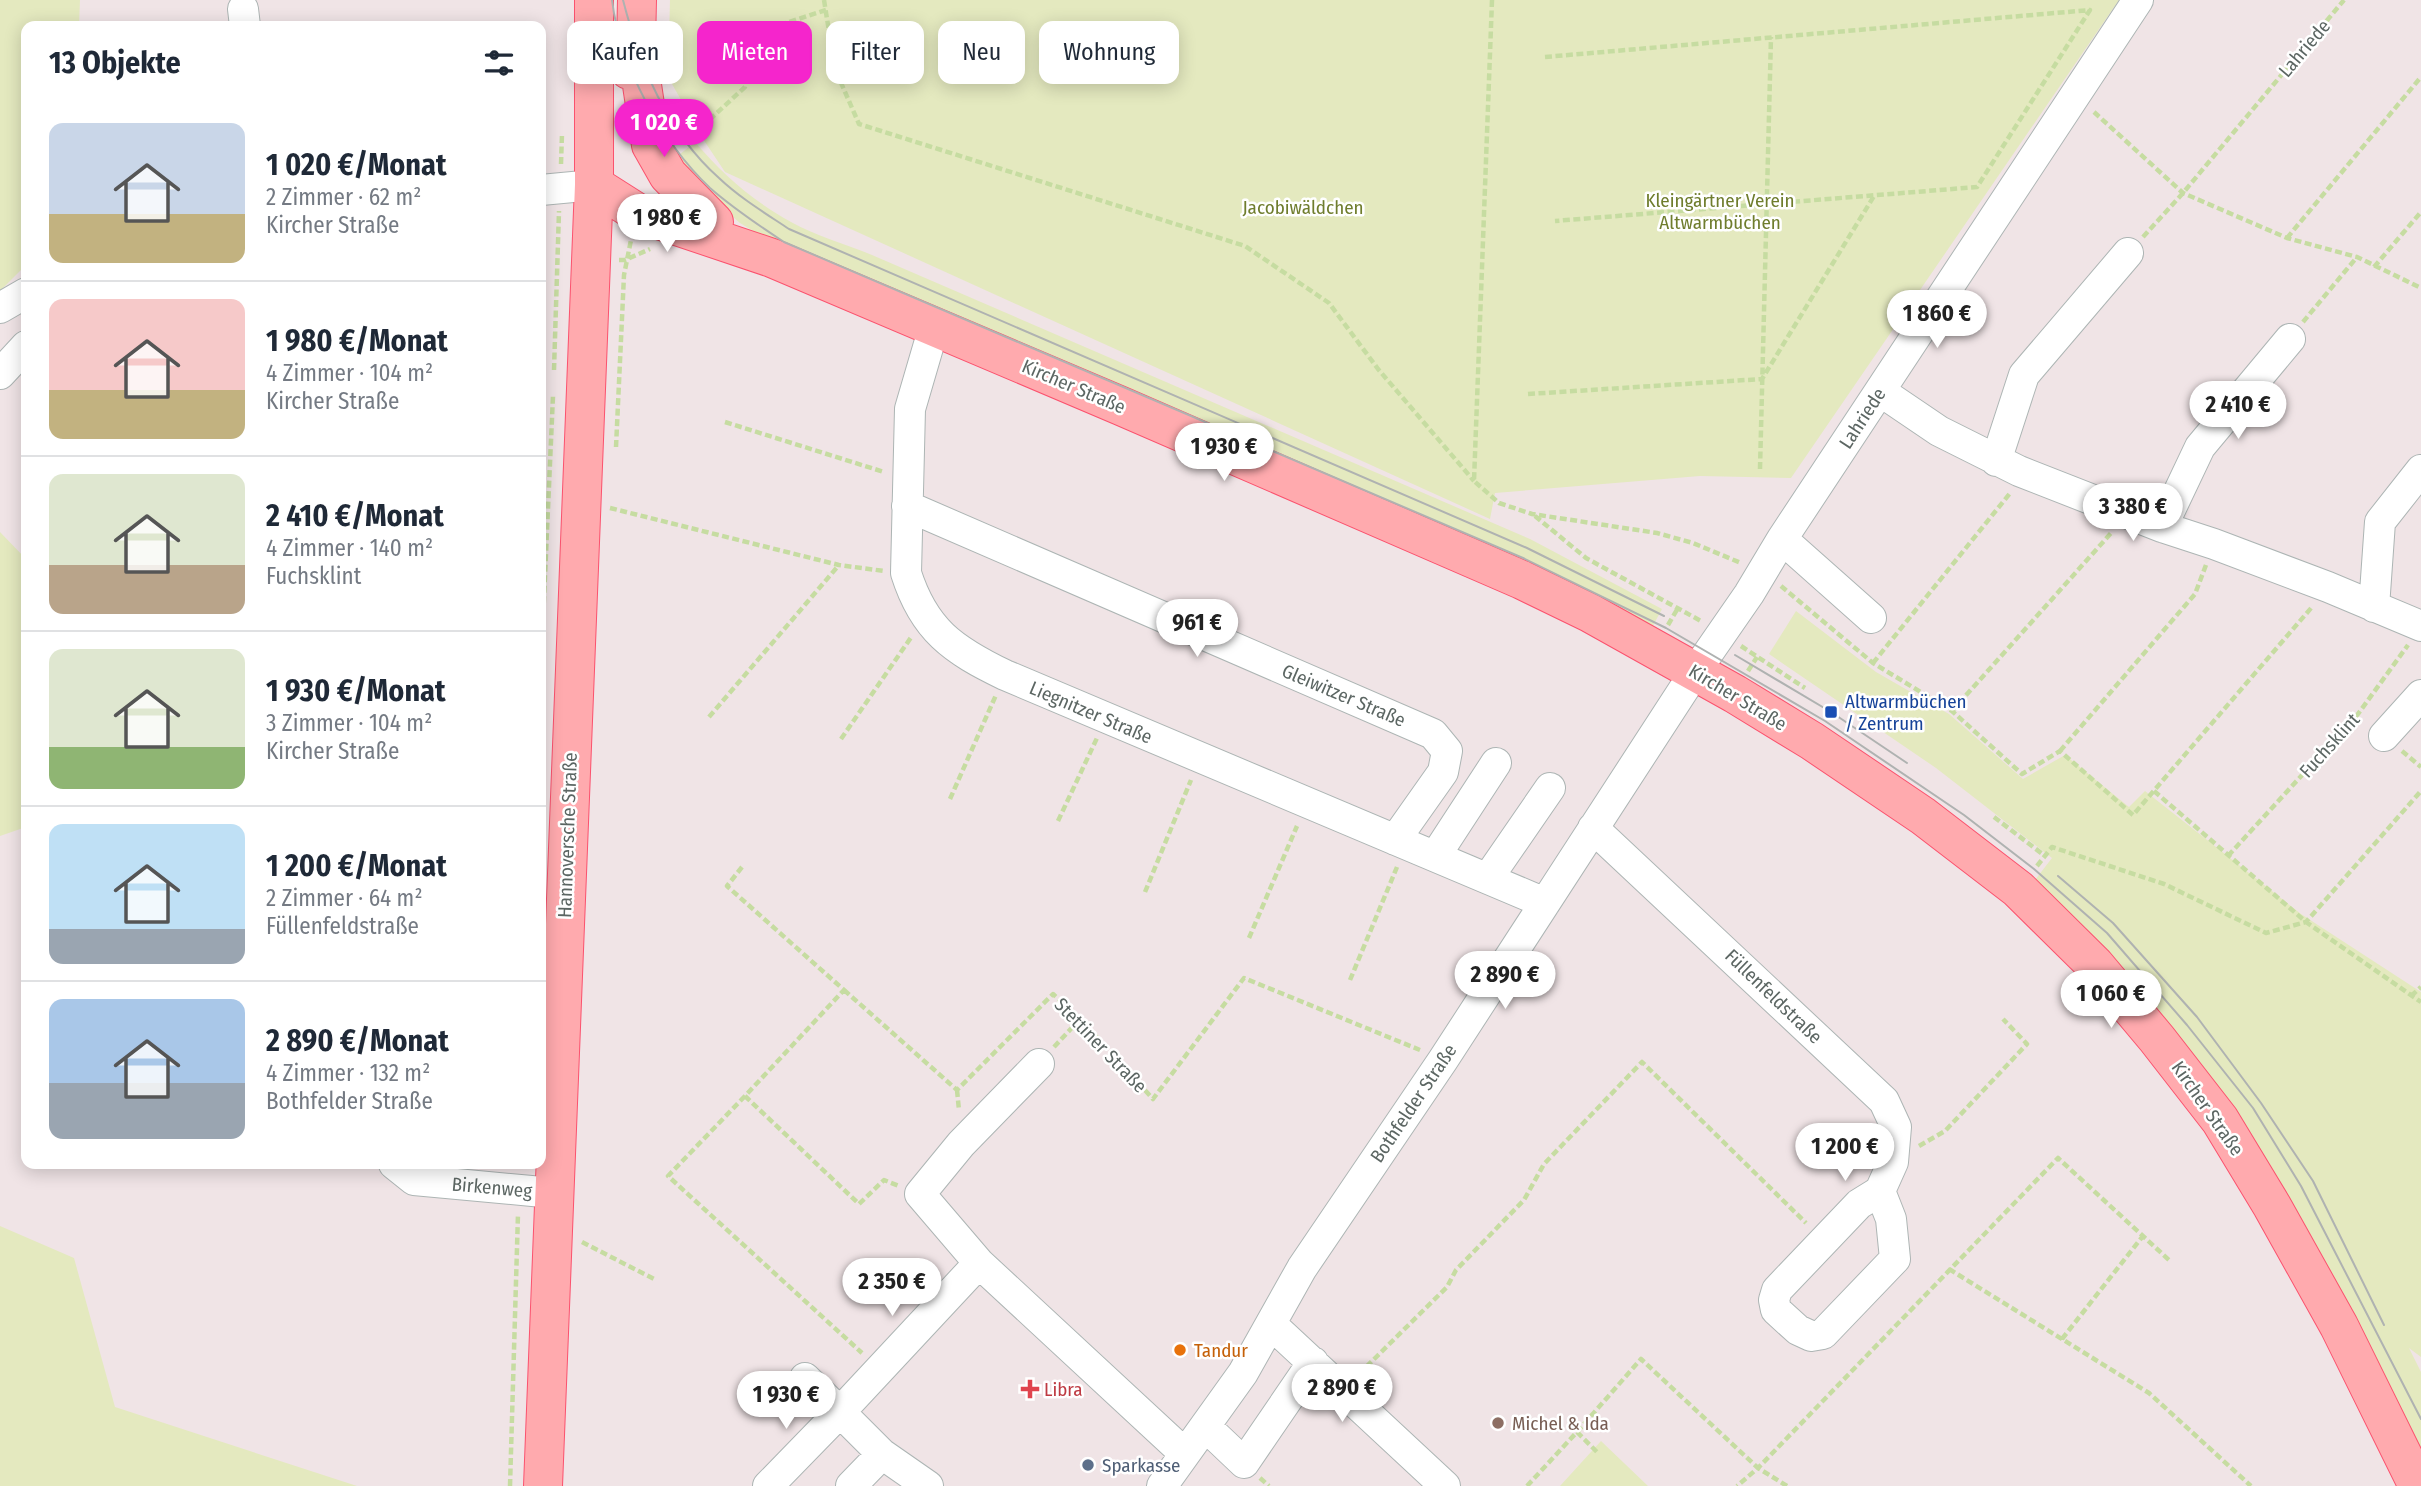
<!DOCTYPE html>
<html lang="de">
<meta charset="utf-8">
<style>
body{margin:0;font-family:"Fira Sans Condensed",sans-serif;background:#f2f2f3;color:#1f2937;height:100vh;display:flex;flex-direction:column;font-size:26px;white-space:nowrap}
*{box-sizing:border-box;margin:0}
p{font-size:23px;color:#747a83}
.icon{flex:none;width:38px;height:38px;fill:none;stroke:currentColor;stroke-width:2;stroke-linecap:round;stroke-linejoin:round}
.map{position:relative;flex:1;overflow:hidden}
.drawer{position:absolute;left:21px;top:21px;width:525px;height:1148px;display:flex;flex-direction:column;background:#fff;border-radius:14px;box-shadow:0 4px 18px #0003}
.drawer>*{flex:none}
.hud{position:absolute;left:567px;top:21px;width:665px;height:63px;display:flex;gap:14px}
.price{position:absolute;translate:-50% -60px;padding:0 16px;border-radius:24px;background:#fff;color:#222;font-size:23px;line-height:46px;filter:drop-shadow(0 2px 4px #0008)}
.price::after{content:'';position:absolute;left:50%;top:42px;width:21px;height:16px;margin-left:-10px;background:inherit;clip-path:polygon(0 0,100% 0,50% 100%)}
.price.current{background:#f525cc;color:#fff}
ul{padding:0;list-style:none}
li{display:flex;align-items:center;gap:21px;height:175px;padding:0 28px}
li+li{border-top:2px solid #e0e1e3}
li span{display:grid;place-items:center;flex:none;width:196px;height:140px;border-radius:14px;color:#555}
li>.icon{margin-inline-start:auto}
span .icon{width:84px;height:84px;fill:#fffc;stroke-width:1}
li b{font-size:30px}
h2{display:flex;justify-content:space-between;align-items:center;height:84px;padding:0 28px;font-size:30px}
.pill{padding:0 24px;border-radius:14px;background:#fff;box-shadow:0 4px 18px #0003;font-size:24px;line-height:63px}
.pill.current{background:#f525cc;color:#fff}
.map>svg:first-child{display:block}
</style>
<div class="map">
<svg width="2421" height="1486" viewBox="0 0 2421 1486">
<rect width="100%" height="100%" fill="#f0e4e6"/>
<path fill="#e4e9bf" d="M0,0H80L79,26H26V265L0,291Z
M670,0H2119L1791,478L1700,476L1495,493L1490,519L725,172L705,142L668,77Z
M695,142C723,175 753,201 791,222C816,236 846,244 872,255L1530,539L1662,609L1649,633L780,247L740,223L704,192L674,159Z
M0,532L26,559V827L0,836Z
M1796,611L1876,672L1949,714L2023,779L2065,755L2129,807L2145,791L2301,914L2421,992V1357L2409,1348L2421,1372V1466L2375,1370L2035,880L2052,858L1936,768L1769,654Z
M0,1226L74,1258L115,1407L357,1486H0Z
M1601,1441L1648,1486H1560Z"/>
<g fill="none" stroke-linecap="round" stroke-linejoin="round">
<defs>
<path id="minor" d="M243,9L245,26
M541,190L594,185
M0,308L26,293
M934,327L910,409L906,573C924,630 953,650 1005,675L1545,903
M0,374L26,346
M1880,391L1939,431L2019,471L2162,527L2214,544L2328,587L2421,626
M1996,461L2024,375L2128,253
M907,506L1433,734L1447,751L1443,772L1395,840
M2162,527L2200,447L2290,339
M1782,539L1871,618
M2374,607L2380,522L2421,470
M2384,736L2421,695
M1593,828L1884,1101L1896,1127L1893,1162L1880,1191L1859,1204L1777,1290L1774,1300L1776,1310L1798,1330L1811,1336L1823,1334L1895,1259L1891,1219L1880,1191
M1436,855L1496,763
M1488,878L1550,788
M1039,1064L961,1144L920,1194L979,1263L1184,1453
M394,1164L414,1180L553,1193
M1272,1325L1445,1486
M805,1378L840,1412L979,1263
M1205,1426L1244,1463L1313,1362
M882,1454L928,1486
M768,1486L840,1412L882,1454L851,1486
M1162,1486L1243,1373L1302,1268L1443,1060L1695,672L1749,594L1782,539L2138,0"/>
<path id="major" d="M636,45L651,145L668,175L714,222
M629,70L636,45L637,0
M594,185L638,213L772,258L1121,406L1522,580L1590,613L1735,694L1812,741L1923,816L2018,889L2095,965L2157,1039L2220,1120L2272,1206L2339,1326L2418,1486
M543,1486L594,185V0"/>
</defs>
<use href="#minor" stroke="#adb5b4" stroke-width="32"/>
<use href="#major" stroke="#fb526e" stroke-width="40"/>
<path stroke="#c6dca1" stroke-width="4.5" stroke-dasharray="7 3.5" stroke-linecap="butt" d="M824,0L835,69L859,124L1245,246L1329,303L1378,369L1474,481
M1492,0L1474,481L1499,503L1532,514L1657,533L1693,543L1741,563
M1545,57L2090,10L1977,187L1555,221
M2094,112L2183,193L2287,238L2357,257L2421,288
M694,134L745,87L761,31L826,10
M561,164L562,134
M2143,237L2183,193L2344,0
M2287,238L2421,77
M619,260H625L650,249
M2374,267L2421,212
M2303,322L2357,257
M554,370L559,211
M1528,394L1762,379L1874,196
M725,422L884,472
M616,447L624,275L631,240
M1760,469L1771,37
M610,508L839,565L884,571
M1535,516L1586,558L1701,621
M1781,586L1873,663L1952,711L2022,774L2060,751L2133,815L2312,607
M1668,625L1678,608
M1741,646L1805,688
M1873,663L2011,492
M541,666L553,396
M1748,671L1757,657
M1952,711L2112,532
M709,717L839,565
M841,739L912,636
M2060,751L2195,594L2206,565
M2402,751L2421,767
M2154,791L2306,922L2421,1002
M950,799L996,695
M1994,817L2045,856
M1058,821L1097,738
M2228,856L2358,714L2408,645
M2037,866L2052,847L2164,884L2266,933L2306,922L2421,791
M742,867L727,886L844,990L745,1096L859,1204L884,1180L899,1186
M1145,892L1191,780
M1249,938L1297,826
M1350,980L1397,867
M844,990L957,1090L1053,994L1080,1019L1153,1099L1244,978L1420,1050
M2411,996L2421,987
M1054,1047L1080,1019
M957,1090L959,1110
M745,1096L668,1176L862,1353
M1919,1146L1945,1131L2027,1044L2003,1019
M582,1242L656,1280
M1949,1269L2149,1393L2251,1486
M2062,1339L2143,1236
M1359,1374L1447,1287L1456,1270L1524,1200L1544,1164L1642,1062L1806,1223
M1577,1432L1641,1359L1758,1468L1737,1486
M1260,1478L1269,1486
M510,1486L518,1214
M1527,1486L1577,1432L1597,1452
M1787,1486L1758,1468L2058,1158L2169,1260"/>
<use href="#minor" stroke="#fff" stroke-width="30"/>
<use href="#major" stroke="#ffaaae" stroke-width="38"/>
<path stroke="#afb2b1" stroke-width="2" d="M612,0C620,67 662,142 710,188C733,208 758,225 784,242L1523,558L1666,628L1825,721L1964,815L2034,869L2107,933L2187,1025L2253,1108L2301,1186L2421,1419
M623,0C640,66 667,132 719,178C740,198 765,213 789,229L1527,548L1664,616
M1735,655L1831,712L1907,763
M2058,876L2113,923L2197,1017L2261,1103L2313,1181L2384,1325"/>
</g>
<rect fill="#1a4fb4" stroke="#fff" stroke-width="2.5" x="1824" y="705" width="14" height="14" rx="3.5"/>
<circle fill="#e8710a" stroke="#fff" stroke-width="2.5" cx="1180" cy="1350" r="7"/>
<path fill="#e0444e" stroke="#fff" stroke-width="2.5" d="M1026.5 1378.5h7v7h7v7h-7v7h-7v-7h-7v-7h7z"/>
<circle fill="#8d6e63" stroke="#fff" stroke-width="2.5" cx="1498" cy="1423" r="7"/>
<circle fill="#5c6f8a" stroke="#fff" stroke-width="2.5" cx="1088" cy="1465" r="7"/>
<g text-anchor="middle" stroke-width="5" stroke-linejoin="round" paint-order="stroke">
<g font-size="19" fill="#5c6663" stroke="#fff">
<text transform="translate(2304 48) rotate(-50)" y="7">Lahriede</text>
<text transform="translate(1074 386) rotate(23)" y="7">Kircher Straße</text>
<text transform="translate(1862 418) rotate(-57)" y="7">Lahriede</text>
<text transform="translate(1344 695) rotate(23)" y="7">Gleiwitzer Straße</text>
<text transform="translate(1738 697) rotate(31)" y="7">Kircher Straße</text>
<text transform="translate(1091 712) rotate(23)" y="7">Liegnitzer Straße</text>
<text transform="translate(2329 745) rotate(-48)" y="7">Fuchsklint</text>
<text transform="translate(567 835) rotate(-88)" y="7">Hannoversche Straße</text>
<text transform="translate(1774 996) rotate(44)" y="7">Füllenfeldstraße</text>
<text transform="translate(1101 1045) rotate(46)" y="7">Stettiner Straße</text>
<text transform="translate(1413 1103) rotate(-56)" y="7">Bothfelder Straße</text>
<text transform="translate(2208 1108) rotate(55)" y="7">Kircher Straße</text>
<text transform="translate(492 1187) rotate(5)" y="7">Birkenweg</text>
</g>
<g font-size="19" fill="#6f7d2d" stroke="#fff">
<text x="1720" y="207">Kleingärtner Verein<tspan x="1720" dy="22">Altwarmbüchen</tspan></text>
<text x="1303" y="214">Jacobiwäldchen</text>
</g>
<g font-size="19" fill="#164399" stroke="#fff" text-anchor="start">
<text x="1845" y="708">Altwarmbüchen<tspan x="1845" dy="22">/ Zentrum</tspan></text>
</g>
<g font-size="19" fill="#c56008" stroke="#fff" text-anchor="start">
<text x="1194" y="1357">Tandur</text>
</g>
<g font-size="19" fill="#be3a42" stroke="#fff" text-anchor="start">
<text x="1044" y="1396">Libra</text>
</g>
<g font-size="19" fill="#785e54" stroke="#fff" text-anchor="start">
<text x="1512" y="1430">Michel &amp; Ida</text>
</g>
<g font-size="19" fill="#4e5e75" stroke="#fff" text-anchor="start">
<text x="1102" y="1472">Sparkasse</text>
</g>
</g>
</svg>
<b class="price current" style="left:664px;top:159px">1 020 €</b>
<b class="price" style="left:667px;top:254px">1 980 €</b>
<b class="price" style="left:1937px;top:350px">1 860 €</b>
<b class="price" style="left:2238px;top:441px">2 410 €</b>
<b class="price" style="left:1224px;top:483px">1 930 €</b>
<b class="price" style="left:2133px;top:543px">3 380 €</b>
<b class="price" style="left:1197px;top:659px">961 €</b>
<b class="price" style="left:1505px;top:1011px">2 890 €</b>
<b class="price" style="left:2111px;top:1030px">1 060 €</b>
<b class="price" style="left:1845px;top:1183px">1 200 €</b>
<b class="price" style="left:892px;top:1318px">2 350 €</b>
<b class="price" style="left:1342px;top:1424px">2 890 €</b>
<b class="price" style="left:786px;top:1431px">1 930 €</b>
<div class="hud">
<a class="pill">Kaufen</a>
<a class="pill current">Mieten</a>
<a class="pill">Filter</a>
<a class="pill">Neu</a>
<a class="pill">Wohnung</a>
</div>
<section class="drawer">
<h2>13 Objekte<svg class="icon" aria-label="filters" viewBox="0 0 24 24"><path d="M4 7h16M4 17h16"/><circle cx="9" cy="7" r="2"/><circle cx="15" cy="17" r="2"/></svg></h2>
<ul>
<li><span style="background:linear-gradient(#c9d6e8 65%,#c2b280 0)"><svg class="icon" aria-label="home" viewBox="0 0 24 24"><path d="M3 11l9-7 9 7M6 9v11h12V9"/></svg></span><div><b>1 020 €/Monat</b><p>2 Zimmer · 62 m²</p><p>Kircher Straße</p></div></li>
<li><span style="background:linear-gradient(#f6c9c9 65%,#c2b280 0)"><svg class="icon" aria-label="home" viewBox="0 0 24 24"><path d="M3 11l9-7 9 7M6 9v11h12V9"/></svg></span><div><b>1 980 €/Monat</b><p>4 Zimmer · 104 m²</p><p>Kircher Straße</p></div></li>
<li><span style="background:linear-gradient(#dfe7d0 65%,#b9a48a 0)"><svg class="icon" aria-label="home" viewBox="0 0 24 24"><path d="M3 11l9-7 9 7M6 9v11h12V9"/></svg></span><div><b>2 410 €/Monat</b><p>4 Zimmer · 140 m²</p><p>Fuchsklint</p></div></li>
<li><span style="background:linear-gradient(#dfe7d0 70%,#8fb573 0)"><svg class="icon" aria-label="home" viewBox="0 0 24 24"><path d="M3 11l9-7 9 7M6 9v11h12V9"/></svg></span><div><b>1 930 €/Monat</b><p>3 Zimmer · 104 m²</p><p>Kircher Straße</p></div></li>
<li><span style="background:linear-gradient(#bfe0f5 75%,#9aa5b1 0)"><svg class="icon" aria-label="home" viewBox="0 0 24 24"><path d="M3 11l9-7 9 7M6 9v11h12V9"/></svg></span><div><b>1 200 €/Monat</b><p>2 Zimmer · 64 m²</p><p>Füllenfeldstraße</p></div></li>
<li><span style="background:linear-gradient(#a9c7e8 60%,#9aa5b1 0)"><svg class="icon" aria-label="home" viewBox="0 0 24 24"><path d="M3 11l9-7 9 7M6 9v11h12V9"/></svg></span><div><b>2 890 €/Monat</b><p>4 Zimmer · 132 m²</p><p>Bothfelder Straße</p></div></li>
</ul>
</section>
</div>
